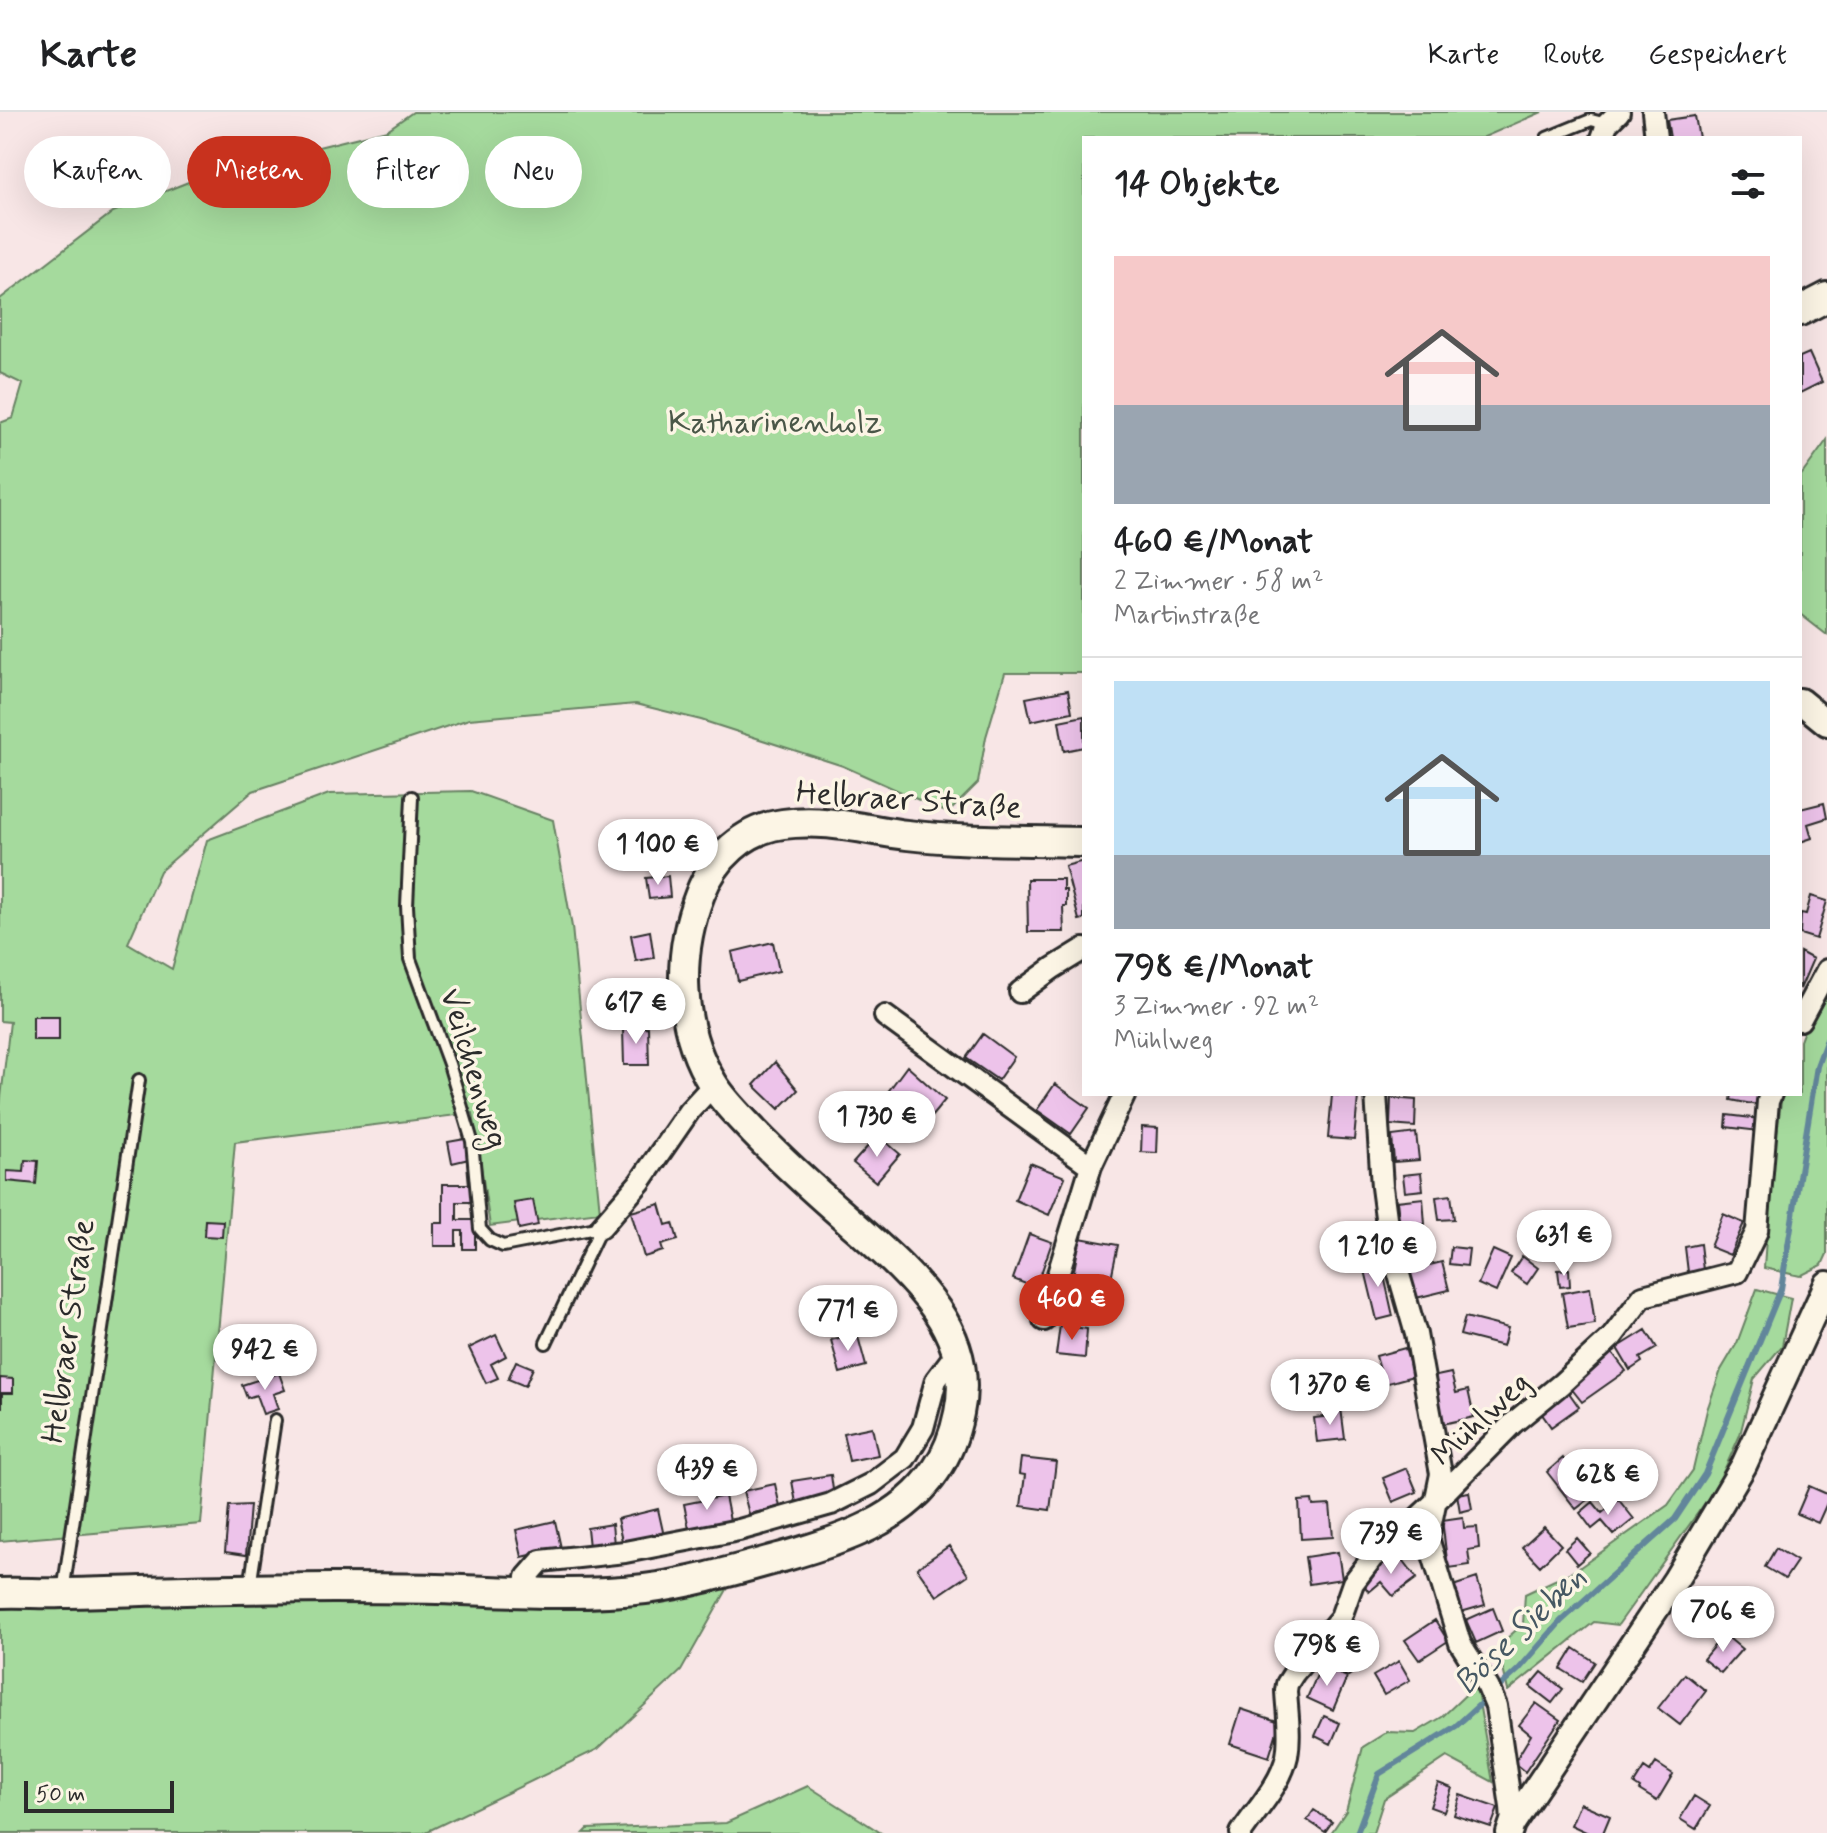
<!DOCTYPE html>
<html lang="de">
<meta charset="utf-8">
<style>
body{margin:0;font-family:Mynerve,sans-serif;background:#f2f2f2;color:#202124;height:100vh;display:flex;flex-direction:column;font-size:30px;white-space:nowrap}
*{box-sizing:border-box;margin:0}
p{font-size:26px;color:#757577}
.icon{flex:none;width:44px;height:44px;fill:none;stroke:currentColor;stroke-width:2;stroke-linecap:round;stroke-linejoin:round}
.map{position:relative;flex:1;overflow:hidden}
.drawer{position:absolute;left:1082px;top:24px;width:720px;height:960px;display:flex;flex-direction:column;background:#fff;border-radius:0px;box-shadow:0 8px 32px #0002}
.drawer>*{flex:none}
.banner{position:absolute;left:24px;top:24px;width:760px;height:72px;display:flex;gap:16px}
.scale{position:absolute;left:24px;bottom:20px;width:150px;box-sizing:border-box;padding-left:8px;border:4px solid #2b2b2b;border-top:0;font-size:22px;line-height:28px;white-space:nowrap;color:#2b2b2b;-webkit-text-stroke:6px #fcf5e5;paint-order:stroke}
.price{position:absolute;translate:-50% -68px;padding:0 18px;border-radius:28px;background:#fff;color:#222;font-size:26px;line-height:52px;filter:drop-shadow(0 2px 4px #0008)}
.price::after{content:'';position:absolute;left:50%;top:48px;width:24px;height:18px;margin-left:-12px;background:inherit;clip-path:polygon(0 0,100% 0,50% 100%)}
.price.selected{background:#c8321e;color:#fff}
ul{padding:0;list-style:none}
li{display:grid;align-content:center;gap:16px;height:424px;padding:0 32px}
li+li{border-top:2px solid #e0e0e0}
li span{display:grid;place-items:center;height:248px;border-radius:0px;color:#555}
li>.icon{margin-inline-start:auto}
span .icon{width:144px;height:144px;fill:#fffc;stroke-width:1}
li b{font-size:34px}
h2{display:flex;justify-content:space-between;align-items:center;height:96px;padding:0 32px;font-size:34px}
.pill{padding:0 28px;border-radius:36px;background:#fff;box-shadow:0 8px 32px #0002;font-size:28px;line-height:72px}
.pill.selected{background:#c8321e;color:#fff}
header{display:flex;align-items:center;gap:48px;box-sizing:border-box;height:112px;padding:0 40px;background:#fff;border-bottom:2px solid #e0e0e0}
header strong{font-size:38px}
nav{display:flex;gap:44px;margin-inline-start:auto;font-size:28px}
.map>svg:first-child{display:block}
</style>
<header>
<strong>Karte</strong>
<nav><a>Karte</a><a>Route</a><a>Gespeichert</a></nav>
</header>
<div class="map">
<svg width="1827" height="1721" viewBox="0 0 1827 1721">
<rect width="100%" height="100%" fill="#f8e6e6"/>
<filter id="ink" filterUnits="userSpaceOnUse"><feTurbulence type="fractalNoise" baseFrequency=".0125" numOctaves="2"/><feDisplacementMap in="SourceGraphic" scale="16" xChannelSelector="R" yChannelSelector="G"/><feConvolveMatrix kernelMatrix="1 2 1 2 8 2 1 2 1" color-interpolation-filters="sRGB"/></filter>
<g filter="url(#ink)">
<path fill="#a5da9d" stroke="#688264" stroke-width="2" d="M413,0H1542L1482,26H1084V561H1005L986,625L978,671L948,701L843,654L701,608L636,592L469,607L253,679L160,759L128,831L172,857L207,728L329,682L471,679L553,708L572,815L600,1100L490,1114L473,1001L235,1030L201,1412L0,1429V994L10,910L0,909V311L13,306L23,272L0,261V187L113,100L206,63L387,18Z
M1827,328V523L1800,502V365Z
M1827,881V1142L1822,1153L1800,1164L1764,1156L1769,1081L1782,982H1800V929L1805,916Z
M1757,1177L1791,1186L1782,1234L1754,1267L1740,1323L1717,1374L1618,1513L1594,1510L1508,1579L1498,1534L1523,1512L1525,1482L1576,1458L1668,1393L1693,1358L1707,1298L1721,1258L1737,1231Z
M738,1458L681,1559L598,1637L424,1721H0V1484L434,1477Z
M1476,1573L1493,1670L1447,1645L1384,1687L1373,1721H1331L1346,1699L1363,1635L1387,1620L1415,1621L1442,1605Z
M808,1674L881,1721H584L588,1717L726,1711Z"/>
<g fill="none" stroke-linecap="round" stroke-linejoin="round">
<path stroke="#62869b" stroke-width="6" d="M1357,1721L1379,1662L1456,1614L1519,1557L1561,1509L1675,1407L1705,1362L1781,1177L1817,954L1827,927"/>
</g>
<path fill="#edc3ea" stroke="#2b2b2b" stroke-width="2" d="M1695,4L1699,26H1670L1667,8Z
M1809,241L1822,270L1800,281V245Z
M1068,578L1072,600L1031,609L1026,586Z
M1084,604V635L1064,639L1059,609Z
M1824,691L1827,706L1808,712L1812,726L1800,730V697Z
M1084,749V807L1079,808L1065,754Z
M668,764L670,785L649,787L646,766Z
M1027,767H1063V778H1066V794H1063L1064,820H1028Z
M1811,784L1827,789L1816,827L1800,822L1801,801L1806,802Z
M650,819L654,846L636,849L631,823Z
M773,830L779,859L738,869L732,840Z
M1800,840L1813,847L1800,877Z
M33,904H59V928H33Z
M648,915L649,953H624L623,916Z
M983,922L1014,945L998,968L966,946Z
M775,950L798,978L779,997L754,973Z
M907,954L945,988L926,1011L887,981Z
M1055,972L1089,996L1071,1022L1037,998Z
M1732,982H1764V984L1758,983L1757,993L1731,988Z
M1332,983L1358,985L1354,1028L1328,1026Z
M1391,986L1416,988L1415,1015L1390,1013Z
M1727,1003L1760,1007L1759,1019L1726,1015Z
M1142,1015L1158,1016L1157,1041L1141,1040Z
M1416,1021L1419,1048L1394,1050L1392,1024Z
M878,1023L900,1042L876,1070L853,1051Z
M465,1027L469,1047L452,1051L448,1030Z
M25,1048L38,1049L36,1072L7,1069V1059L24,1060Z
M1030,1051L1065,1065L1049,1103L1015,1088Z
M1421,1061L1423,1078L1405,1080L1403,1063Z
M443,1072H471V1090H457V1108H475V1137H463V1119H456V1134H434V1111H443Z
M1451,1083L1454,1107L1439,1108L1436,1085Z
M1423,1086L1425,1112L1400,1114L1397,1089Z
M533,1088L538,1113L519,1117L514,1091Z
M660,1092L666,1113L673,1111L678,1128L661,1133L663,1139L644,1145L631,1100Z
M1723,1102L1744,1111L1730,1143L1710,1135Z
M205,1108L223,1109L222,1125L204,1124Z
M1029,1122L1052,1130L1036,1176L1013,1167Z
M1080,1126L1118,1133L1110,1171L1073,1164Z
M1700,1132L1703,1158L1688,1160L1685,1135Z
M1451,1135L1469,1137L1467,1154L1449,1152Z
M1493,1138L1511,1146L1496,1180L1478,1172Z
M1522,1144L1538,1156L1527,1172L1511,1161Z
M1380,1146L1393,1204L1377,1208L1363,1150Z
M1442,1150L1449,1178L1416,1186L1409,1158Z
M1569,1157L1570,1174L1560,1175L1558,1158Z
M1590,1176L1595,1212L1568,1216L1562,1181Z
M1465,1205L1508,1216L1503,1234L1460,1223Z
M1060,1213L1087,1217L1085,1246L1056,1243Z
M1646,1218L1657,1236L1640,1246L1642,1250L1630,1258L1617,1236Z
M857,1221L866,1254L840,1261L831,1228Z
M496,1223L506,1244L491,1252L498,1266L486,1271L469,1236Z
M1405,1236L1413,1264L1384,1272L1376,1244Z
M1611,1239L1626,1259L1582,1290L1567,1271Z
M516,1249L533,1256L525,1274L508,1267Z
M279,1261L285,1278L273,1282L278,1297L263,1302L256,1283L247,1286L242,1273Z
M1451,1261L1456,1281L1468,1278L1474,1305L1443,1312L1432,1265Z
M0,1266L13,1267V1281H2V1295H0Z
M1565,1275L1579,1295L1551,1315L1537,1295Z
M1341,1296L1345,1327L1317,1330L1314,1306L1330,1304V1298Z
M872,1315L878,1343L849,1349L843,1321Z
M1021,1346L1056,1350L1050,1398L1021,1394L1025,1363L1019,1362Z
M1563,1346L1593,1384L1576,1397L1547,1360Z
M1407,1356L1417,1380L1393,1390L1383,1366Z
M831,1363L834,1385L796,1391L792,1369Z
M775,1372L780,1395L749,1402L743,1379Z
M1809,1374L1827,1382V1391L1818,1411L1797,1402Z
M1469,1380L1472,1397L1460,1400L1457,1382Z
M725,1384L730,1409L689,1417L684,1392Z
M1618,1387L1634,1407L1614,1423L1602,1409L1592,1417L1580,1401L1593,1390L1602,1401Z
M1312,1388L1313,1394L1330,1393L1333,1425L1301,1427L1299,1389Z
M250,1393L246,1443L225,1440L229,1394Z
M658,1397L664,1424L623,1433L617,1407Z
M1463,1405L1464,1416L1477,1415L1479,1436L1468,1438L1470,1453L1448,1456L1442,1408Z
M555,1409L561,1436L522,1445L516,1418Z
M612,1412L614,1432L589,1435L587,1416Z
M1544,1415L1561,1433L1540,1454L1522,1435Z
M1577,1426L1590,1441L1577,1452L1565,1437Z
M949,1434L968,1463L937,1484L917,1456Z
M1776,1436L1797,1449L1785,1467L1765,1455Z
M1338,1440L1342,1467L1309,1472L1305,1445Z
M1397,1440L1417,1466L1393,1484L1381,1470L1369,1480L1361,1469Z
M1477,1466L1485,1493L1461,1500L1453,1474Z
M1493,1496L1502,1519L1476,1531L1466,1508Z
M1435,1508L1448,1529L1419,1548L1405,1528Z
M1724,1522L1742,1537L1721,1561L1703,1547Z
M1358,1524L1374,1544L1347,1565L1331,1545Z
M1574,1536L1595,1550L1582,1570L1561,1557Z
M1399,1549L1410,1568L1384,1583L1373,1564Z
M1321,1554L1347,1565L1333,1598L1307,1586Z
M1542,1560L1563,1577L1552,1591L1530,1574Z
M1685,1562L1706,1579L1680,1613L1658,1596Z
M1536,1591L1560,1608L1525,1660L1514,1651L1531,1623L1519,1613Z
M1241,1597L1280,1610L1269,1645L1230,1632Z
M1324,1604L1340,1611L1331,1632L1315,1624Z
M1656,1651L1673,1662L1657,1689L1639,1678L1640,1676L1634,1672L1644,1656L1650,1660Z
M1438,1671L1452,1676L1444,1700L1430,1695Z
M1460,1683L1498,1696L1491,1715L1454,1703Z
M1694,1684L1710,1694L1696,1717L1680,1707Z
M1580,1691L1610,1704L1603,1721H1588L1571,1713Z
M1314,1698L1332,1710L1325,1720L1307,1708Z"/>
<g fill="none" stroke-linecap="round" stroke-linejoin="round">
<defs>
<path id="service" d="M1547,26L1591,8L1607,12
M412,685L407,794L410,847L449,952L472,1029L480,1117L490,1128L503,1134L601,1115
M546,1231L601,1115
M250,1475L275,1308
M63,1480L139,968"/>
<path id="minor" d="M1653,0L1656,26
M1602,26L1607,12L1619,0
M1020,880L1053,856L1084,837
M885,904L1091,1054
M1800,908L1827,858
M1376,982L1382,1075L1389,1128L1416,1222L1441,1362L1428,1426L1460,1531L1488,1575L1496,1594L1511,1695L1512,1712
M601,1115L640,1070L689,999L714,972
M1044,1208L1091,1054L1125,982
M525,1482L527,1465L541,1449L625,1440L739,1418L831,1392L871,1372L905,1346L923,1316L936,1268L957,1240
M1241,1721C1257,1697 1281,1672 1287,1644C1291,1623 1287,1599 1286,1579L1287,1572L1294,1561L1341,1505L1353,1471L1373,1445L1391,1431L1434,1391L1512,1312L1561,1272L1612,1225L1643,1184L1737,1160L1757,1119L1768,989L1771,982"/>
<path id="tertiary" d="M1800,589L1827,611
M1509,1721L1512,1712L1676,1467L1744,1353L1827,1172"/>
<path id="secondary" d="M1800,199L1827,185
M0,1481C21,1480 42,1482 62,1481C152,1479 243,1476 333,1476C367,1476 402,1476 437,1477C506,1479 575,1485 645,1477C693,1471 739,1457 786,1444C842,1428 902,1409 936,1358C948,1341 955,1321 959,1301C978,1214 902,1156 845,1105C814,1078 783,1050 754,1020C740,1005 724,990 713,972C678,916 676,843 700,782C714,746 744,717 783,712C824,706 867,718 907,723C966,730 1025,728 1084,730"/>
</defs>
<use href="#service" stroke="#2b2b2b" stroke-width="16"/>
<use href="#minor" stroke="#2b2b2b" stroke-width="26"/>
<use href="#tertiary" stroke="#2b2b2b" stroke-width="30"/>
<use href="#secondary" stroke="#2b2b2b" stroke-width="34"/>
<use href="#service" stroke="#fcf5e5" stroke-width="10"/>
<use href="#minor" stroke="#fcf5e5" stroke-width="20"/>
<use href="#tertiary" stroke="#fcf5e5" stroke-width="24"/>
<use href="#secondary" stroke="#fcf5e5" stroke-width="28"/>
</g>
</g>
<g text-anchor="middle" stroke-width="7" stroke-linejoin="round" paint-order="stroke">
<g font-size="32" fill="#4a5748" stroke="#fcf5e5">
<text x="775" y="320">Katharinenholz</text>
</g>
<g font-size="32" fill="#2b2b2b" stroke="#fcf5e5">
<text transform="translate(909 687) rotate(4)" y="11">Helbraer Straße</text>
<text transform="translate(475 956) rotate(73)" y="11">Veilchenweg</text>
<text transform="translate(67 1219) rotate(-82)" y="11">Helbraer Straße</text>
<text transform="translate(1480 1306) rotate(-43)" y="11">Mühlweg</text>
</g>
<g font-size="34" font-style="italic" fill="#465863" stroke="#fcf5e5">
<text transform="translate(1519 1517) rotate(-44)" y="12">Böse Sieben</text>
</g>
</g>
</svg>
<div class="scale">50 m</div>
<b class="price" style="left:658px;top:775px">1 100 €</b>
<b class="price" style="left:636px;top:934px">617 €</b>
<b class="price" style="left:877px;top:1047px">1 730 €</b>
<b class="price" style="left:1564px;top:1166px">631 €</b>
<b class="price" style="left:1378px;top:1177px">1 210 €</b>
<b class="price selected" style="left:1072px;top:1230px">460 €</b>
<b class="price" style="left:848px;top:1241px">771 €</b>
<b class="price" style="left:265px;top:1280px">942 €</b>
<b class="price" style="left:1330px;top:1315px">1 370 €</b>
<b class="price" style="left:707px;top:1400px">439 €</b>
<b class="price" style="left:1608px;top:1405px">628 €</b>
<b class="price" style="left:1391px;top:1464px">739 €</b>
<b class="price" style="left:1723px;top:1542px">706 €</b>
<b class="price" style="left:1327px;top:1576px">798 €</b>
<div class="banner">
<a class="pill">Kaufen</a>
<a class="pill selected">Mieten</a>
<a class="pill">Filter</a>
<a class="pill">Neu</a>
</div>
<section class="drawer">
<h2>14 Objekte<svg class="icon" aria-label="filters" viewBox="0 0 24 24"><path d="M4 7h16M4 17h16"/><circle cx="9" cy="7" r="2"/><circle cx="15" cy="17" r="2"/></svg></h2>
<ul>
<li><span style="background:linear-gradient(#f6c9c9 60%,#9aa5b1 0)"><svg class="icon" aria-label="home" viewBox="0 0 24 24"><path d="M3 11l9-7 9 7M6 9v11h12V9"/></svg></span><div><b>460 €/Monat</b><p>2 Zimmer · 58 m²</p><p>Martinstraße</p></div></li>
<li><span style="background:linear-gradient(#bfe0f5 70%,#9aa5b1 0)"><svg class="icon" aria-label="home" viewBox="0 0 24 24"><path d="M3 11l9-7 9 7M6 9v11h12V9"/></svg></span><div><b>798 €/Monat</b><p>3 Zimmer · 92 m²</p><p>Mühlweg</p></div></li>
</ul>
</section>
</div>
